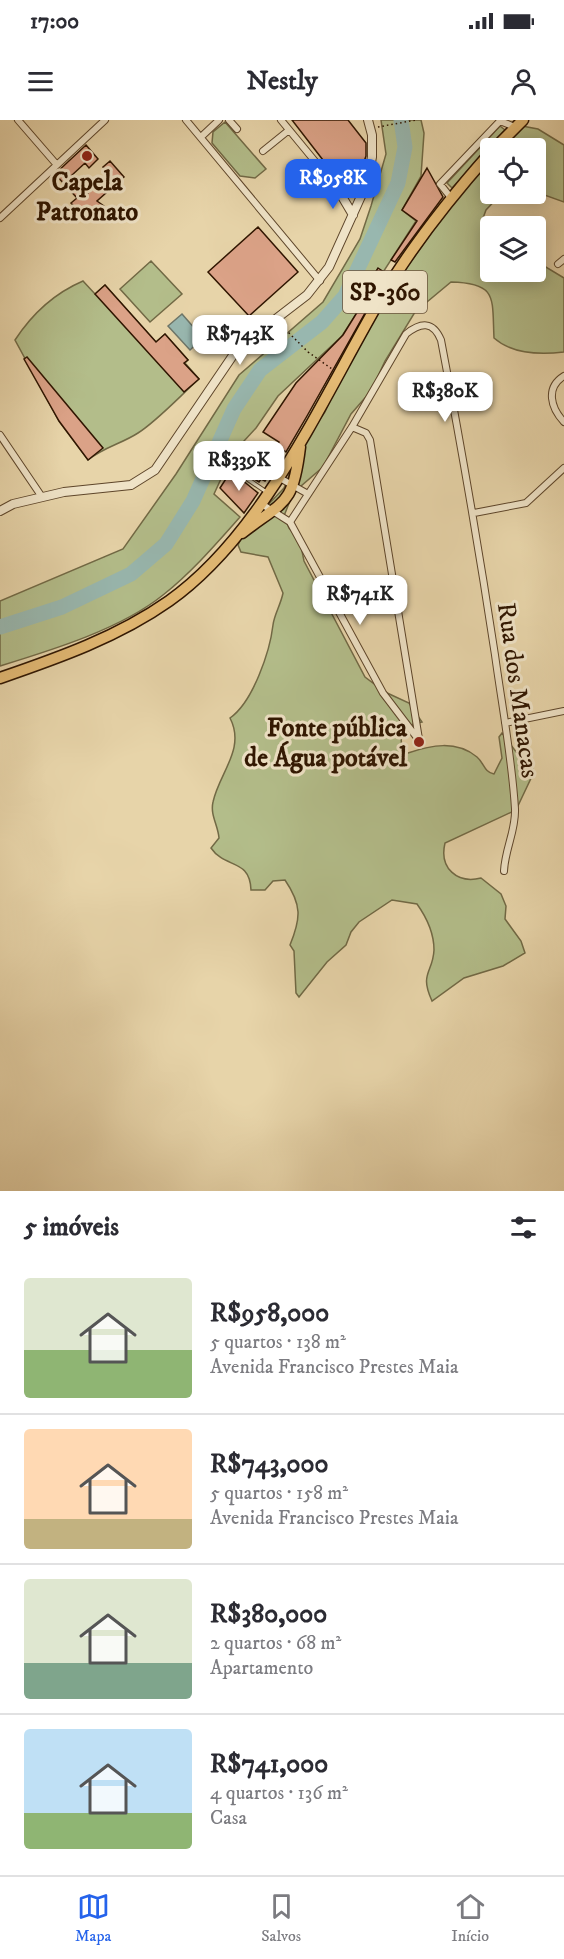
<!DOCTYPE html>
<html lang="pt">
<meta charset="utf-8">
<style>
body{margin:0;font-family:"IM FELL DW Pica",serif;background:#f7f7f7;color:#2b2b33;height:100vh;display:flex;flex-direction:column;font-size:22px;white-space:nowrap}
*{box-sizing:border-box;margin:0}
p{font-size:20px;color:#7c7c81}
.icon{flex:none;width:33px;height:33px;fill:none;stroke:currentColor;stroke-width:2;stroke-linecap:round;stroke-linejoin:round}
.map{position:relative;height:1071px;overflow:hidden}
.panel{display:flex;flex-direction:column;background:#fff;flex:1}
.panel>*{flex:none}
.tools{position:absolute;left:480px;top:18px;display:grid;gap:12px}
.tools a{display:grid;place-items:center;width:66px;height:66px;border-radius:6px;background:#fff;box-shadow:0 3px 15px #0003;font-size:30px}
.price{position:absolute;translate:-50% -51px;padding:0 14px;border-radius:12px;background:#fff;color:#222;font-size:20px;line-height:39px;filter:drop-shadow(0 2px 3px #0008)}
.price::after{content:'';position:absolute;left:50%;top:36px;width:18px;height:14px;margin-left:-9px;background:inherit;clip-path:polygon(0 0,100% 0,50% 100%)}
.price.current{background:#2563eb;color:#fff}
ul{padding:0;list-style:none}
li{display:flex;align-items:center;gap:18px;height:150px;padding:0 24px}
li+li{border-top:2px solid #e1e1e2}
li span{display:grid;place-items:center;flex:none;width:168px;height:120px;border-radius:6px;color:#555}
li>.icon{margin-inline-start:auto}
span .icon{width:72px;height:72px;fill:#fffc;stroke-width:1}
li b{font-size:26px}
h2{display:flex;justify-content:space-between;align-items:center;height:72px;padding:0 24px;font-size:26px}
.status{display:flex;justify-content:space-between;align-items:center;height:42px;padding:0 30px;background:#fff;direction:ltr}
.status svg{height:16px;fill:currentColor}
header{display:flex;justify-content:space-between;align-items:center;height:78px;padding:0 24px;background:#fff;font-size:27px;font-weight:700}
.tab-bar{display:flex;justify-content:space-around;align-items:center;height:84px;border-top:2px solid #e1e1e2;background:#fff;font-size:16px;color:#7c7c81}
.tab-bar a{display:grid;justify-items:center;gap:3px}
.tab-bar .current{color:#2563eb}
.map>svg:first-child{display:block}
</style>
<div class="status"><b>17:00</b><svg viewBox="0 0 49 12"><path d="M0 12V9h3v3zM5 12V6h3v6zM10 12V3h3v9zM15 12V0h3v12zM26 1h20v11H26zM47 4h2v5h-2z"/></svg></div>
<header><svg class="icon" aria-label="menu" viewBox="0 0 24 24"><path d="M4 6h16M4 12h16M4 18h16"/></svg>Nestly<svg class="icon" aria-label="person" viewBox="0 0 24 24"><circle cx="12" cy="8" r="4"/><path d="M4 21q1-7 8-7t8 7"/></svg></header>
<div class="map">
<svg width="564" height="1071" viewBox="0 0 564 1071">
<rect width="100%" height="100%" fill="#e7d4a9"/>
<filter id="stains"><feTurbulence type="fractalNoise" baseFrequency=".00333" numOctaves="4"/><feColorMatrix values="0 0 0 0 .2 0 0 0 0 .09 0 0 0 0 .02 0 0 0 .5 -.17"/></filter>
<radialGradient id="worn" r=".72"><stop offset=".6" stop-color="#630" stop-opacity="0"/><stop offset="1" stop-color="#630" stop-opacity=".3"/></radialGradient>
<path fill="#b3bd8a" stroke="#716945" stroke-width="1.5" d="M381,0H421L424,13L421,56L402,90L416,101L342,216L278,276L256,308L233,333L214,374L240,397C216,424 192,452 163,475C121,509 52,530 0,546V481L123,429L176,354L239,255L323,182L360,119L371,86L386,34Z
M225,2L266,49L255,58L240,56L212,23L213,12Z
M500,6L505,10L452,68L447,63Z
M522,6L538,9L564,25V82L536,72V28H498Z
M490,39V74H501L486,90L482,101L490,112V152H536V141L564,158V232C539,235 512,234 494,218C492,178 498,163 451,162L415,192L385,241L371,271L351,294L323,347L293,373L284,396L289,408L300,421L304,441L365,557L385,572L409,583L422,602L413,604L401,618L402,628L408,633C431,625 456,620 477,637C484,643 484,652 494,654L502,638L499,617L502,613L522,640L533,646V654L516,690L445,723C439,748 457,764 481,758L501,774L506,786L505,799L521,821L525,833L503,846L464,858L432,881C419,853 433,853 434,830C434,812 427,798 417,784L392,780L359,802L351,812L346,825L327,842L299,877L296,873L294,831L290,825C301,798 302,785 285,760L273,761L265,770H251C250,738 225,749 211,728L219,718C218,705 210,695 213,682C219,653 246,629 230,598C253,582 270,531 273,505C274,495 281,484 283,473L268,437L241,432L238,425L247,407L284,368L300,328L325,292L358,218L449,87Z
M151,141L182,174L150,202L120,169Z
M83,161L95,174L105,165L156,222L165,214L188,240L185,243L199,259C181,275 157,301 138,313C121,324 104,327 88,340L59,301L15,220C32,194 55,173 83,161Z"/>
<path fill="#98b7af" stroke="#6e7669" stroke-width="1.5" d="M182,194L203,218L190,230L168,206Z"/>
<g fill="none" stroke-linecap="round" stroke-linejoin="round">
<path stroke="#98b7af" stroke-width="15" d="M0,507L62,487L131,454L166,424L193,381L234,289L260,250L322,202L345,176L398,63L405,27L401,0"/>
</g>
<path fill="#dba287" stroke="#2f1500" stroke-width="1.5" d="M292,0H348L366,23V36L357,61L350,65L340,62Z
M86,25L98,39L89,48L85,43L71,56L87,74L110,54L103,47L110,41L124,57L97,81L104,86L103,91L96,98L88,89L82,95L71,83L77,78L55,54Z
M427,48L443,77L395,142L391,140L417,101L402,90Z
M258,107L298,152L249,196L208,152Z
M378,148L387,154L307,296L286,332L277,327L279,322L263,312L296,263L343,215L371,170L366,167Z
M105,165L156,222L165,214L188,240L184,243L199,259L184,272L95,174Z
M27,237L103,328L88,340L59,301L24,239Z
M259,333L272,341L267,350L271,352L265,361L261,359L259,362L246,354Z
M231,351L258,373L244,393L220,368Z"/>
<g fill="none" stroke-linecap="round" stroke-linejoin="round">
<defs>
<path id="service" d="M262,329L255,326L237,352L265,371"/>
<path id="minor" d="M18,0L57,45
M186,0L320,161
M229,0L237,9
M281,0L337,68
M201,17L219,0
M263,31L289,10
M452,79L440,64L500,1L515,7
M0,98L105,0
M558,144L564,139
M564,256C545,268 551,288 564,302
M352,307L366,313L370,320L419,619
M0,315L42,377
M278,357L308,374
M260,383L290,402L383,573L418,619
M474,393L526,383L564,348
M290,402L352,307L406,214C421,202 433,201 441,220C461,325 479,429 495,535C502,586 512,638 515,689C516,710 505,729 504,751
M505,603L564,591"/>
<path id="tertiary" d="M337,68L353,95
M337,68L349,72L364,70
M0,391L13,384L64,372L131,365L155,350L238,228L307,175L329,147L367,63L372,37V15L368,0"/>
<path id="primary" d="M495,28L523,0
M242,413C285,380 293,386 300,327
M0,558C58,538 118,517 169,481C265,413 323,277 381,178C412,126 450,78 490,33"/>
</defs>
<use href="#service" stroke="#5d452a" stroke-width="5"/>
<use href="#minor" stroke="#5d452a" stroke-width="8"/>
<use href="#tertiary" stroke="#5d452a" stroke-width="10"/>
<use href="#primary" stroke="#2f1500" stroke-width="13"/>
<path stroke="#2f1500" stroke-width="1.5" stroke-dasharray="1.5 3" stroke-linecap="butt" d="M378,7L416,0
M308,232L332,249"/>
<use href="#service" stroke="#efe3c7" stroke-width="3"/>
<use href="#minor" stroke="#efe3c7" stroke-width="6"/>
<use href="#tertiary" stroke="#efe3c7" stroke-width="8"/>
<use href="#primary" stroke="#e4ba74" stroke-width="10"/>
<path stroke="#2f1500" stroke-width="1.5" stroke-dasharray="1.5 3" stroke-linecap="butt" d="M276,200L308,232"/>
</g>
<g fill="#8f2418" stroke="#efe3c7" stroke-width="2">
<circle cx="87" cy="36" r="6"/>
<circle cx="419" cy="622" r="6"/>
</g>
<g text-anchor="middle" stroke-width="6" stroke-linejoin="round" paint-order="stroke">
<rect fill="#efe3c7" stroke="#69533c" stroke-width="1.5" x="343" y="151" width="84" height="42" rx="4.5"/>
<g font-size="24" font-weight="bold" fill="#2f1500">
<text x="385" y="180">SP-360</text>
</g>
<g font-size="26" font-weight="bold" fill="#2f1500" stroke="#efe3c7">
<text x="87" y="70">Capela<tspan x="87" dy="30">Patronato</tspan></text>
<text x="407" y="616" text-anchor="end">Fonte pública<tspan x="407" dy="30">de Água potável</tspan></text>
</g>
<g font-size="26" fill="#2f1500" stroke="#efe3c7">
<text transform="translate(519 570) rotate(82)" y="9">Rua dos Manacas</text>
</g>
</g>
<rect width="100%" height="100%" filter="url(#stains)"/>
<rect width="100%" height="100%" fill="url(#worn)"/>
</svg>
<div class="tools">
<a><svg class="icon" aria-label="locate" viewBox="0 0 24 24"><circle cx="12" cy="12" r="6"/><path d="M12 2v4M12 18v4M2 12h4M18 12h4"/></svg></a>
<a><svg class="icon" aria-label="layers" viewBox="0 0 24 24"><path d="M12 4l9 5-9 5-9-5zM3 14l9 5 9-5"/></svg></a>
</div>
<b class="price current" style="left:333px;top:90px">R$958K</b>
<b class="price" style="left:240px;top:246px">R$743K</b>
<b class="price" style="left:445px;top:303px">R$380K</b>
<b class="price" style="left:239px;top:372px">R$339K</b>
<b class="price" style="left:360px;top:506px">R$741K</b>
</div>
<section class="panel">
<h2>5 imóveis<svg class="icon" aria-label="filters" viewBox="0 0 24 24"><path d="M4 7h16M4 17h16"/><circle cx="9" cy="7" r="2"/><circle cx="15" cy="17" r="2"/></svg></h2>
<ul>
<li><span style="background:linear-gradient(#dfe7d0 60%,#8fb573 0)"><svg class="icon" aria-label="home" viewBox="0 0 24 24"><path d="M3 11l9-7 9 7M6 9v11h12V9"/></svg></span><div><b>R$958,000</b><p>5 quartos · 138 m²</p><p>Avenida Francisco Prestes Maia</p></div></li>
<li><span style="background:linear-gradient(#ffd9b3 75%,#c2b280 0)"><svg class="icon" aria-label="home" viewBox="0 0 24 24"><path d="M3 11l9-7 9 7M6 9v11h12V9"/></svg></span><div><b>R$743,000</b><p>5 quartos · 158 m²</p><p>Avenida Francisco Prestes Maia</p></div></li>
<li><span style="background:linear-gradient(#dfe7d0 70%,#7fa58c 0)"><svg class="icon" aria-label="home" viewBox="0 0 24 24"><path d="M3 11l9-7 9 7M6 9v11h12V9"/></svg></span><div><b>R$380,000</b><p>2 quartos · 68 m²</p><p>Apartamento</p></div></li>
<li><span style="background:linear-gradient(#bfe0f5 70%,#8fb573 0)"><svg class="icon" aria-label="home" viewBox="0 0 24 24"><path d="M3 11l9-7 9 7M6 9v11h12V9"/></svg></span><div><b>R$741,000</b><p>4 quartos · 136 m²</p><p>Casa</p></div></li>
</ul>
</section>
<nav class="tab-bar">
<a class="current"><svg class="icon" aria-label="map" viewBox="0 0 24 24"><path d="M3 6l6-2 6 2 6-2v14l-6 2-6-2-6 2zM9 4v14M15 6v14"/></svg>Mapa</a>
<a><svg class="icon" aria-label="saved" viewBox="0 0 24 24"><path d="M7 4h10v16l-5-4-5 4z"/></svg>Salvos</a>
<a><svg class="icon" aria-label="home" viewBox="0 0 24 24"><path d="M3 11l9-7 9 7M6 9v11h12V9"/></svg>Início</a>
</nav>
